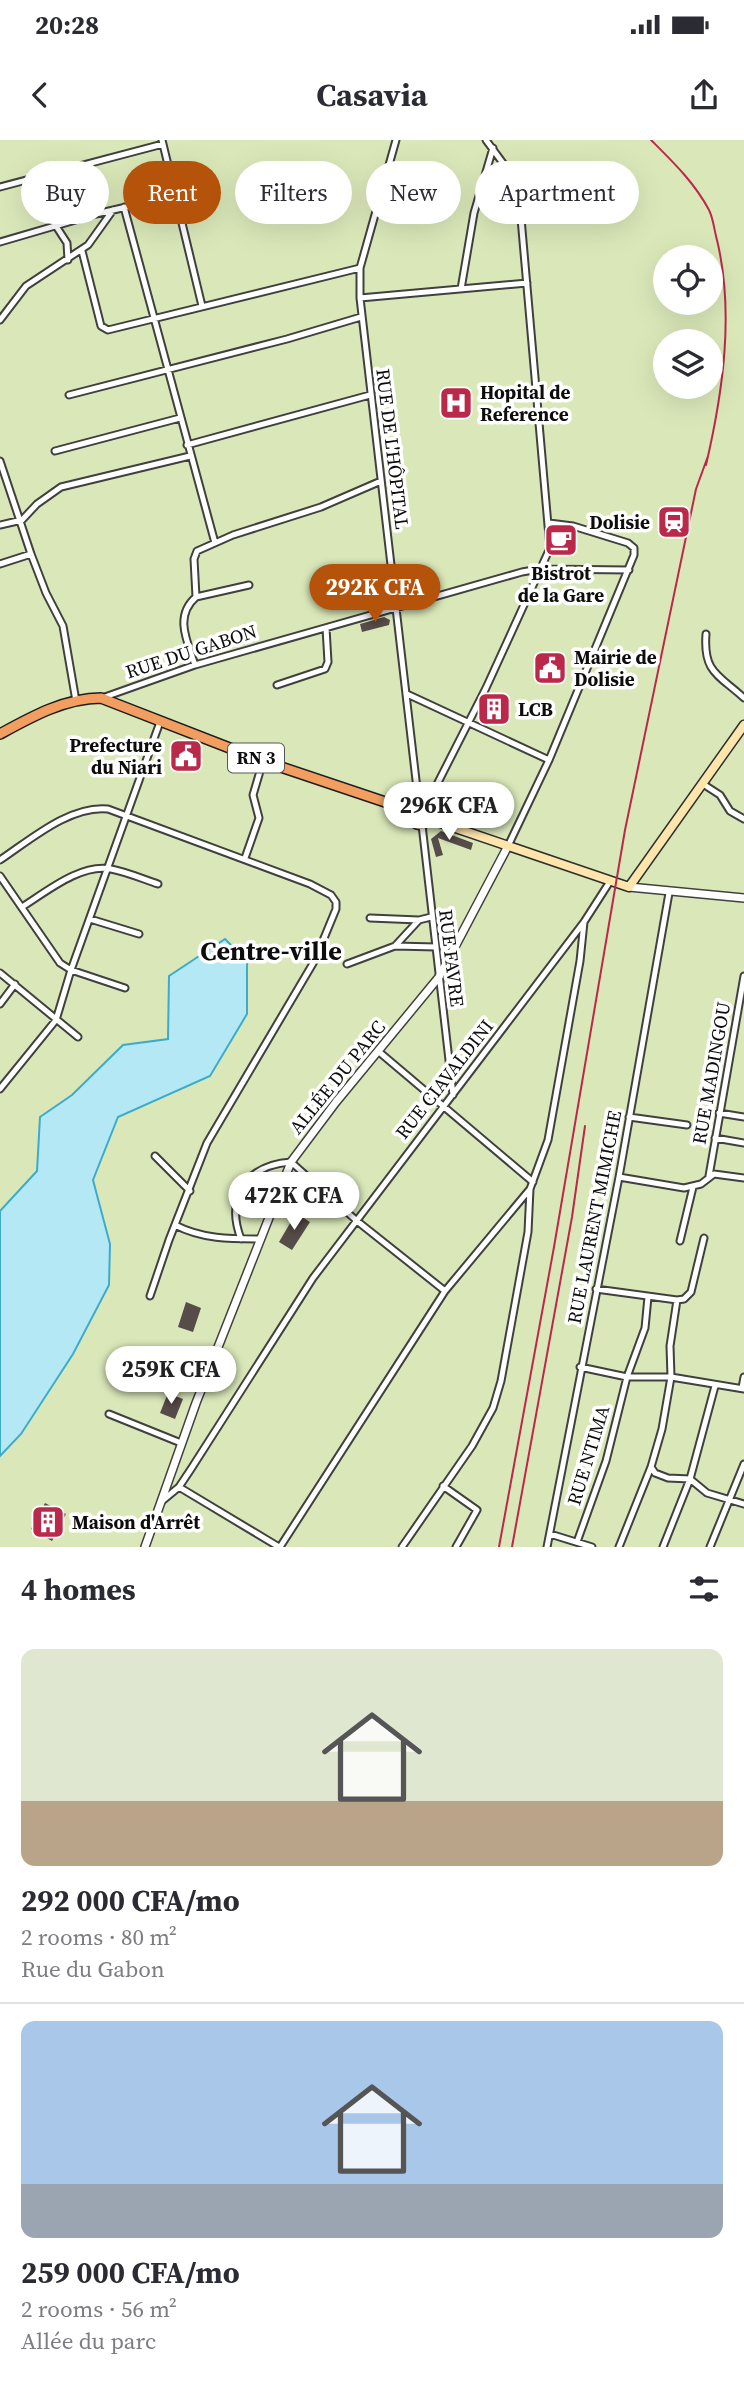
<!DOCTYPE html>
<meta charset="utf-8">
<style>
body{margin:0;font-family:"Source Serif 4",serif;background:#f7f7f7;color:#2b2b33;height:100vh;display:flex;flex-direction:column;font-size:26px;white-space:nowrap}
*{box-sizing:border-box;margin:0}
p{font-size:23px;color:#7c7c81}
.icon{flex:none;width:38px;height:38px;fill:none;stroke:currentColor;stroke-width:2;stroke-linecap:round;stroke-linejoin:round}
.map{position:relative;height:1407px;overflow:hidden}
.panel{display:flex;flex-direction:column;background:#fff;flex:1}
.panel>*{flex:none}
.top-card{position:absolute;left:21px;top:21px;width:704px;height:63px;display:flex;gap:14px}
.tools{position:absolute;left:653px;top:105px;display:grid;gap:14px}
.tools a{display:grid;place-items:center;width:70px;height:70px;border-radius:50%;background:#fff;box-shadow:0 7px 28px #0002;font-size:35px}
.price{position:absolute;translate:-50% -60px;padding:0 16px;border-radius:24px;background:#fff;color:#222;font-size:23px;line-height:46px;filter:drop-shadow(0 2px 4px #0008)}
.price::after{content:'';position:absolute;left:50%;top:42px;width:21px;height:16px;margin-left:-10px;background:inherit;clip-path:polygon(0 0,100% 0,50% 100%)}
.price.on{background:#b45309;color:#fff}
ul{padding:0;list-style:none}
li{display:grid;align-content:center;gap:14px;height:371px;padding:0 21px}
li+li{border-top:2px solid #e1e1e2}
li span{display:grid;place-items:center;height:217px;border-radius:14px;color:#555}
li>.icon{margin-inline-start:auto}
span .icon{width:126px;height:126px;fill:#fffc;stroke-width:1}
li b{font-size:30px}
h2{display:flex;justify-content:space-between;align-items:center;height:84px;padding:0 21px;font-size:30px}
.pill{padding:0 24px;border-radius:32px;background:#fff;box-shadow:0 7px 28px #0002;font-size:24px;line-height:63px}
.pill.on{background:#b45309;color:#fff}
.status{display:flex;justify-content:space-between;align-items:center;height:49px;padding:0 35px;background:#fff;direction:ltr}
.status svg{height:19px;fill:currentColor}
header{display:flex;justify-content:space-between;align-items:center;height:91px;padding:0 21px;background:#fff;font-size:32px;font-weight:700}
.map>svg:first-child{display:block}
</style>
<div class="status"><b>20:28</b><svg viewBox="0 0 49 12"><path d="M0 12V9h3v3zM5 12V6h3v6zM10 12V3h3v9zM15 12V0h3v12zM26 1h20v11H26zM47 4h2v5h-2z"/></svg></div>
<header><svg class="icon" aria-label="back" viewBox="0 0 24 24"><path d="M15 5l-7 7 7 7"/></svg>Casavia<svg class="icon" aria-label="share" viewBox="0 0 24 24"><path d="M12 15V3M7 8l5-5 5 5M5 13v7h14v-7"/></svg></header>
<div class="map">
<svg width="744" height="1407" viewBox="0 0 744 1407">
<rect width="100%" height="100%" fill="#fff8ee"/>
<path fill="#dae8b9" fill-rule="evenodd" d="M0,0H744V1407H0ZM665,117H710V163H665ZM665,201H710V247H665Z"/>
<path fill="#b4e8f5" stroke="#3dabca" stroke-width="2" d="M225,799L247,821V874L210,936L118,977L93,1040L110,1104L109,1145L73,1214L21,1294L0,1316V1071L37,1031L40,977L72,955L123,905L168,899L169,836Z"/>
<path fill="#564c4a" d="M383,433L385,448L380,455L366,459L363,451L375,448L373,435Z
M384,477L390,480L389,485L362,492L360,484Z
M500,560L505,572L488,579L483,567Z
M441,691L473,703L471,710L438,698L443,715L436,717L431,699Z
M296,1073L310,1082L292,1110L279,1102Z
M186,1162L201,1168L193,1192L178,1187Z
M168,1253L183,1259L175,1279L160,1273Z
M45,1363L66,1374L52,1401L31,1389Z"/>
<g fill="none" stroke-linecap="round" stroke-linejoin="round">
<defs>
<path id="minor" d="M162,0L202,166
M396,0L360,128V158L419,666
M0,47L163,4
M124,67L215,403
M56,86L67,103L68,120
M0,102L96,74L174,56
M82,111L101,186L108,190L360,128
M461,149L474,73L493,8
M360,158L527,143
M0,180L26,146L88,105L113,70
M69,255L287,199L361,177
M187,305L370,255
M55,311L180,278
M0,321L31,414L46,453L63,486L76,561
M0,385L22,380L37,364L61,347L190,316
M0,424L31,414
M196,457L249,445
M706,494C703,533 719,535 744,558
M195,525C187,501 174,476 196,457L194,419L197,411L233,395L321,367L381,341
M277,545L325,529L328,522L326,488
M407,554L549,620
M102,558L195,525L522,432L539,429L629,430
M703,644L720,655L730,671L744,679
M425,668L486,548L550,408L520,67L508,30L486,0
M422,685L453,955
M508,706L549,620L634,415V408L628,403L573,386L549,383
M245,718L259,678L253,655L263,621
M0,720C30,700 70,665 108,669L310,744L331,755L336,762V769L315,820L207,1003L169,1100L150,1156
M0,736L60,823L71,830L125,848
M22,767C46,752 81,723 111,729C127,732 143,739 158,744
M370,778L419,780
M90,779L139,794
M395,806L419,780L431,777
M347,824L395,806L436,807
M0,833L78,897
M0,864L15,844
M378,911L533,1042
M0,949L56,880L71,830L160,582
M719,973L744,977
M629,977L687,985
M715,998L744,1003
M155,1016L190,1051
M709,1036L744,836
M619,1037L684,1048L701,1044L714,1034L744,1038
M175,1085C202,1099 230,1099 260,1099
M241,1099C225,1057 247,1025 291,1022L357,1081L445,1151
M680,1101L693,1047
M596,1149L677,1160L670,1206L671,1237L662,1289L651,1327L619,1407
M677,1160L684,1159L691,1152L704,1098
M580,1227L627,1237H671L744,1249
M742,1248L744,1237
M109,1274L181,1303
M651,1327L655,1333L668,1338L690,1339L707,1353L744,1364
M443,1346L477,1370L456,1407
M179,1347L279,1407
M162,1361L179,1347L191,1329L313,1138L584,782L609,743
M550,1394L592,1407
M577,1402L606,1321L627,1237L645,1188L648,1157
M280,1407L445,1151L530,1049
M402,1407L472,1306L493,1268L501,1241L528,1092L530,1049L548,1000L580,821L584,782
M547,1407L619,1037L669,753
M663,1407L690,1339L715,1246
M710,1407L744,1324"/>
<path id="tertiary" d="M629,747L744,758
M145,1407L196,1263L291,1022L336,962L439,837L508,706"/>
<path id="secondary" d="M411 676a9 9 0 1 1 18 0a9 9 0 1 1-18 0Z
M429,679L629,747L744,585"/>
<path id="trunk" d="M0,594C31,577 65,558 101,558L263,621L412,671"/>
</defs>
<use href="#minor" stroke="#404040" stroke-width="9"/>
<use href="#tertiary" stroke="#404040" stroke-width="10"/>
<use href="#secondary" stroke="#2f2f2f" stroke-width="11"/>
<use href="#trunk" stroke="#1e1e1e" stroke-width="12"/>
<use href="#minor" stroke="#fff" stroke-width="5"/>
<use href="#tertiary" stroke="#fff" stroke-width="7"/>
<use href="#secondary" stroke="#fde5ab" stroke-width="8"/>
<use href="#trunk" stroke="#f39e61" stroke-width="9"/>
<path stroke="#ba294a" stroke-width="2" d="M651,0C673,22 694,42 709,70C713,78 714,88 716,96C735,170 723,252 706,325
M499,1407L554,1107L625,690L696,349L708,316
M512,1407L572,1077L585,986"/>
</g>
<defs>
<symbol id="hospital-square" viewBox="-11 -11 22 22"><rect x="-9" y="-9" width="18" height="18" rx="4" fill="#ba294a" stroke="#fff"/><path d="M-5-5h3v3.5h4V-5h3V5h-3V1.5h-4V5h-3Z" fill="#fff"/></symbol>
<symbol id="station-square" viewBox="-11 -11 22 22"><rect x="-9" y="-9" width="18" height="18" rx="4" fill="#ba294a" stroke="#fff"/><path d="M-3-6H3Q5-6 5-4V2Q5 4 3 4L4.5 6H3L1.5 4h-3L-3 6H-4.5L-3 4Q-5 4-5 2V-4Q-5-6-3-6ZM-3.5-4v3h7v-3ZM-3.5 1v1.5H-2V1ZM2 1v1.5H3.5V1Z" fill="#fff"/></symbol>
<symbol id="cafe-square" viewBox="-11 -11 22 22"><rect x="-9" y="-9" width="18" height="18" rx="4" fill="#ba294a" stroke="#fff"/><path d="M-5.5-4.5H6V0H3Q3 3.5 0 3.5H-2.5Q-5.5 3.5-5.5 0ZM3-3.2v2h1.7v-2ZM-6 4.5H4V6H-6Z" fill="#fff"/></symbol>
<symbol id="civic-square" viewBox="-11 -11 22 22"><rect x="-9" y="-9" width="18" height="18" rx="4" fill="#ba294a" stroke="#fff"/><path d="M-.6-6.5H3V-4.5H.6V-3L4-1V1h2V6H-6V1h2V-1L-.6-3ZM-1.2 2.5V6h2.4V2.5Z" fill="#fff"/></symbol>
<symbol id="building-square" viewBox="-11 -11 22 22"><rect x="-9" y="-9" width="18" height="18" rx="4" fill="#ba294a" stroke="#fff"/><path d="M-4-6H4V6H1V3H-1V6H-4ZM-2.5-4.3h1.7v1.8h-1.7ZM.8-4.3h1.7v1.8H.8ZM-2.5-1h1.7V.8h-1.7ZM.8-1h1.7V.8H.8Z" fill="#fff"/></symbol>
</defs>
<g fill-rule="evenodd">
<use href="#hospital-square" x="437" y="244" width="38" height="38"/>
<use href="#station-square" x="655" y="363" width="38" height="38"/>
<use href="#cafe-square" x="542" y="381" width="38" height="38"/>
<use href="#civic-square" x="531" y="509" width="38" height="38"/>
<use href="#building-square" x="475" y="550" width="38" height="38"/>
<use href="#civic-square" x="167" y="597" width="38" height="38"/>
<use href="#building-square" x="29" y="1363" width="38" height="38"/>
</g>
<g text-anchor="middle" stroke-width="7" stroke-linejoin="round" paint-order="stroke">
<rect fill="#fff" stroke="#565656" stroke-width="2" x="228" y="603.5" width="56" height="29" rx="5"/>
<g font-size="18" font-weight="bold" fill="#0d0d0d">
<text x="256" y="624">RN 3</text>
</g>
<g font-size="19" font-weight="bold" fill="#0d0d0d" stroke="#fff" text-anchor="start">
<text x="480" y="259">Hopital de<tspan x="480" dy="22">Reference</tspan></text>
<text x="650" y="389" text-anchor="end">Dolisie</text>
<text x="561" y="440" text-anchor="middle">Bistrot<tspan x="561" dy="22">de la Gare</tspan></text>
<text x="574" y="524">Mairie de<tspan x="574" dy="22">Dolisie</tspan></text>
<text x="518" y="576">LCB</text>
<text x="162" y="612" text-anchor="end">Prefecture<tspan x="162" dy="22">du Niari</tspan></text>
<text x="72" y="1389">Maison d'Arrêt</text>
</g>
<g font-size="19" fill="#0d0d0d" stroke="#fff">
<text transform="translate(393 309) rotate(83)" y="7">RUE DE L'HÔPITAL</text>
<text transform="translate(191 511) rotate(-18)" y="7">RUE DU GABON</text>
<text transform="translate(452 818) rotate(83)" y="7">RUE FAVRE</text>
<text transform="translate(711 933) rotate(-80)" y="7">RUE MADINGOU</text>
<text transform="translate(337 937) rotate(-51)" y="7">ALLÉE DU PARC</text>
<text transform="translate(444 939) rotate(-52)" y="7">RUE CIAVALDINI</text>
<text transform="translate(594 1077) rotate(-79)" y="7">RUE LAURENT MIMICHE</text>
<text transform="translate(588 1315) rotate(-73)" y="7">RUE NTIMA</text>
</g>
<g font-size="26" font-weight="bold" fill="#0d0d0d" stroke="#fff">
<text x="271" y="820">Centre-ville</text>
</g>
</g>
</svg>
<div class="tools">
<a><svg class="icon" aria-label="locate" viewBox="0 0 24 24"><circle cx="12" cy="12" r="6"/><path d="M12 2v4M12 18v4M2 12h4M18 12h4"/></svg></a>
<a><svg class="icon" aria-label="layers" viewBox="0 0 24 24"><path d="M12 4l9 5-9 5-9-5zM3 14l9 5 9-5"/></svg></a>
</div>
<b class="price on" style="left:375px;top:484px">292K CFA</b>
<b class="price" style="left:449px;top:702px">296K CFA</b>
<b class="price" style="left:294px;top:1092px">472K CFA</b>
<b class="price" style="left:171px;top:1266px">259K CFA</b>
<div class="top-card">
<a class="pill">Buy</a>
<a class="pill on">Rent</a>
<a class="pill">Filters</a>
<a class="pill">New</a>
<a class="pill">Apartment</a>
</div>
</div>
<section class="panel">
<h2>4 homes<svg class="icon" aria-label="filters" viewBox="0 0 24 24"><path d="M4 7h16M4 17h16"/><circle cx="9" cy="7" r="2"/><circle cx="15" cy="17" r="2"/></svg></h2>
<ul>
<li><span style="background:linear-gradient(#dfe7d0 70%,#b9a48a 0)"><svg class="icon" aria-label="home" viewBox="0 0 24 24"><path d="M3 11l9-7 9 7M6 9v11h12V9"/></svg></span><div><b>292 000 CFA/mo</b><p>2 rooms · 80 m²</p><p>Rue du Gabon</p></div></li>
<li><span style="background:linear-gradient(#a9c7e8 75%,#9aa5b1 0)"><svg class="icon" aria-label="home" viewBox="0 0 24 24"><path d="M3 11l9-7 9 7M6 9v11h12V9"/></svg></span><div><b>259 000 CFA/mo</b><p>2 rooms · 56 m²</p><p>Allée du parc</p></div></li>
</ul>
</section>
